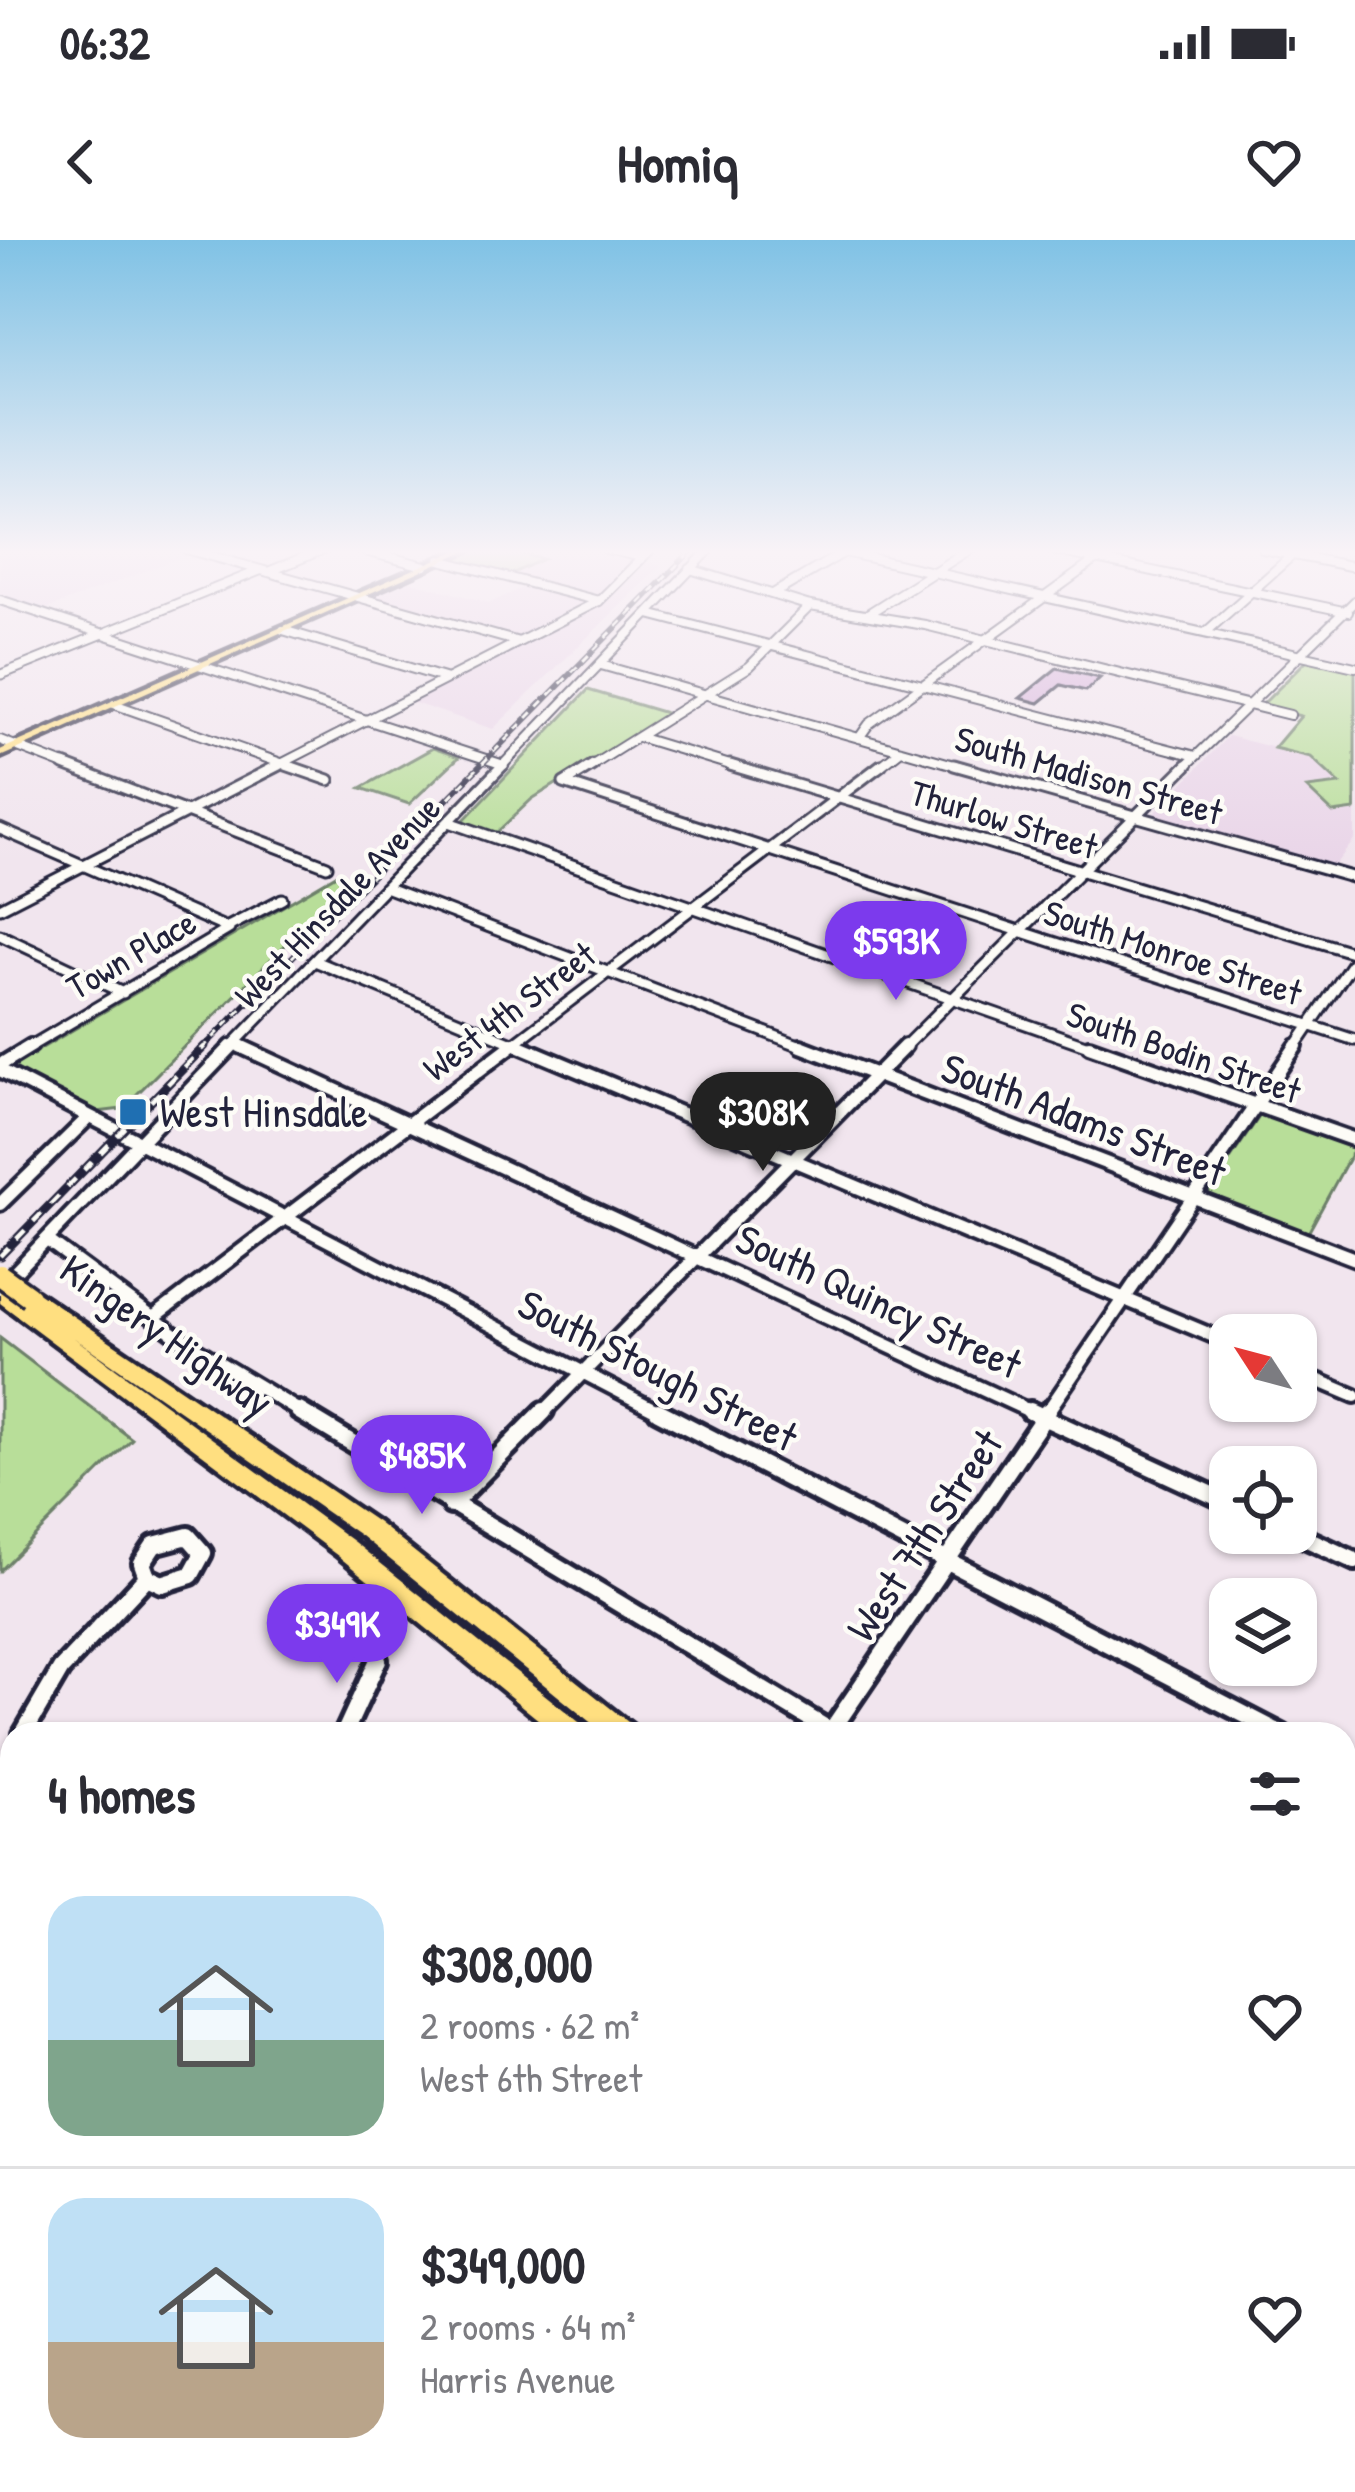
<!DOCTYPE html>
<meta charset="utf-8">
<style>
body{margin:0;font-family:"Patrick Hand",sans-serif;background:#f2f2f3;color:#2b2b33;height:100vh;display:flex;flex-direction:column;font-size:45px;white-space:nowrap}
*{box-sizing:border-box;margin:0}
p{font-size:39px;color:#7c7c81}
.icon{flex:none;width:66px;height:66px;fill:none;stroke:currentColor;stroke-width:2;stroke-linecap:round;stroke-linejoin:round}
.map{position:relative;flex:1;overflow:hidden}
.drawer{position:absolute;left:0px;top:1482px;width:1356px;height:771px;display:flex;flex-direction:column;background:#fff;border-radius:36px 36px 0 0;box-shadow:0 3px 9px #0004}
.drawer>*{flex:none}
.needle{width:78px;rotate:306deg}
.fabs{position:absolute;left:1209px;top:1074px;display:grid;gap:24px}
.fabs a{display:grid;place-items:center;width:108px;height:108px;border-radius:24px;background:#fff;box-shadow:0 3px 9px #0004;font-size:60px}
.price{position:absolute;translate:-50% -102px;padding:0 27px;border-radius:42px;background:#7c3aed;color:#fff;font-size:39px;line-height:78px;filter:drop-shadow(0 3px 6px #0008)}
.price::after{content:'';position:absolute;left:50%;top:72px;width:36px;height:27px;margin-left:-18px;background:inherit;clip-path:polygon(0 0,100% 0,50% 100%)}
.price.selected{background:#222;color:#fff}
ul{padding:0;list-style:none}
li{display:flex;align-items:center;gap:36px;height:300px;padding:0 48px}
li+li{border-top:3px solid #e1e1e2}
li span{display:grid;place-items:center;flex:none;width:336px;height:240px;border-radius:36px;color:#555}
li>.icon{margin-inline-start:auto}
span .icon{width:144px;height:144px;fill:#fffc;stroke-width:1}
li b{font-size:51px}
h2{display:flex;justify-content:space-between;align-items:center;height:144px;padding:0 48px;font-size:51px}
.status{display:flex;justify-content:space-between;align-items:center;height:84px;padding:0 60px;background:#fff;direction:ltr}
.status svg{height:33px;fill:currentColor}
header{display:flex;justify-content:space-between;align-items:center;height:156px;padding:0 48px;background:#fff;font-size:54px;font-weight:700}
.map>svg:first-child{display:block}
</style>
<div class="status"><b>06:32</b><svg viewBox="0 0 49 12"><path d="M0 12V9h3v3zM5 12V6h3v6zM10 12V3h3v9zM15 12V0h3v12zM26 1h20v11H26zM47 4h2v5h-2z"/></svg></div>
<header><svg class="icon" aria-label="back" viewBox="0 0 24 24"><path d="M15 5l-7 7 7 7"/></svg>Homiq<svg class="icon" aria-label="heart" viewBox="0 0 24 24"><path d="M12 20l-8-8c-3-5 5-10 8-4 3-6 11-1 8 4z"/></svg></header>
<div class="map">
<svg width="1355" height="2252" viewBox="0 0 1355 2252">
<rect width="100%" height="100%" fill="#f1e5ee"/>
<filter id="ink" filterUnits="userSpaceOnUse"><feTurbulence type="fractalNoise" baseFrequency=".00833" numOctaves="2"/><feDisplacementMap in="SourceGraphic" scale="24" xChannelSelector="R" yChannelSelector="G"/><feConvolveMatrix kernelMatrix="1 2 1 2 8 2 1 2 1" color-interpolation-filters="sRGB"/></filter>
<g filter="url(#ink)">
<path fill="#e9d5e8" d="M0,309H177L192,313L41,371L0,357Z
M501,309H597L637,318L598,359L507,336L541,319Z
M640,321L661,326L493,489L408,461L601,363Z
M401,339L490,363L528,345L592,362L518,400L362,356Z
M1228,496L1311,517L1355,557V599L1334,626L1153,575Z"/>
<path fill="#b8de99" stroke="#6d806a" stroke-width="3" d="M470,309H501L543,319L507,336L445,320Z
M1307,420L1355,431V570L1333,573L1307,548L1340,544L1311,517L1274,508L1301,476L1261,466Z
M588,450L669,474L532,559L495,594L462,582Z
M433,508L459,517L409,564L361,548Z
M336,635L350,640L122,869L97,872L8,828Z
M1261,874L1355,907L1308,993L1206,955Z
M0,1098L132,1199L0,1331Z"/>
<path fill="#d5b0da" stroke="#22223b" stroke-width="3" d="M1057,428L1100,438L1086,451L1061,445L1039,463L1020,458Z"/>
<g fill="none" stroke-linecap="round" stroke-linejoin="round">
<defs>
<path id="minor-far4" d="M186,309L519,402
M357,309L425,326
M606,309L642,317
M831,309L1355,427
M1048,309L1348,372
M1263,309L1355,327
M440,320L599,361
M690,329L810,366L925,385L1290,475
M268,332L324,309
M773,354L846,311
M0,360L504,525
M649,374L1196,516
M866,375L970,309
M283,390L447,439
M1205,393L1299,309
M601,425L965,528
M0,435L261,330
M114,464L295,528
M638,497L740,528
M859,498L869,484L1111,309
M0,500L72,528
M273,528L599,361L651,309
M500,528L710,309
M588,528L749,427L810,366
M878,528L901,510
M1184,528L1355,361"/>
<path id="minor-far3" d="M64,525L327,626
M286,525L329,540
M730,525L1355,713
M954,525L1355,638
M564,543L1355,800
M564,543L593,525
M452,583L1097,809
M0,589L229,689L26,809
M385,647L809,809
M0,668L279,525
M228,687L282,659
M0,695L123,753
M315,721L527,809
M235,804L247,809
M229,809L503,525
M507,809L881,525
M902,809L1187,525
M1294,809L1355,719"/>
<path id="minor-far2" d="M240,806L1036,1174
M520,806L1230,1103
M801,806L1355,1019
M1089,806L1355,900
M0,825L31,806
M0,830L663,1174
M0,964L89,877
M47,1000L188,1104L304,1174
M0,1048L232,806
M153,1078L511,806
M1296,1131L1355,1156
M542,1174L905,806
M1046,1174L1296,806"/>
<path id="minor-far1" d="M299,1171L836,1494
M658,1171L1282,1494
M1030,1171L1230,1263
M451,1265L544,1171
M1294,1293L1355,1321
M188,1296L203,1313L191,1335L162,1344L147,1337L142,1323L154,1305Z
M831,1491L1048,1171
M23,1494L61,1429L147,1337
M344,1494L378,1420
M1344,1526L1355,1532
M4,1561L12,1526"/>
<path id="minor" d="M1344,1752L1355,1723
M1344,1795L1355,1801
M0,1994L12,2025
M1198,2241L1214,2252
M6,2252L13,2241
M405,2252L409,2241
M852,2252L886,2241"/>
<path id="major" d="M460,309H470L0,517V510Z"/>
<path id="highway" d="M0,1046L20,1057L22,1051H36L377,1282L633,1486L637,1494H605L361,1296L73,1097L354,1302L584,1486L588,1494H556L338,1316L0,1063Z
M1344,2000L1355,2004V2040L1344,2035Z
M1344,2046L1355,2051V2088L1344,2083Z"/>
</defs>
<use href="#minor-far4" stroke="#22223b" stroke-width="12"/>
<use href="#minor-far3" stroke="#22223b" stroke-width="15"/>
<use href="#minor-far2" stroke="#22223b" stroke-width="20"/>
<use href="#minor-far1" stroke="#22223b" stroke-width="26"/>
<use href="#minor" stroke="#22223b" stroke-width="30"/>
<use href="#major" stroke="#22223b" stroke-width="9"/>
<use href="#highway" stroke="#22223b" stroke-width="9"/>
<use href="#minor-far4" stroke="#fdfcf7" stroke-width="8"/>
<use href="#minor-far3" stroke="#fdfcf7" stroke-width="9"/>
<use href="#minor-far2" stroke="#fdfcf7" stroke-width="12"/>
<use href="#minor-far1" stroke="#fdfcf7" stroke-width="16"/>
<use href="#minor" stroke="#fdfcf7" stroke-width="21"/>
<use href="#major" fill="#ffdf80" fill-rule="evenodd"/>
<use href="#highway" fill="#ffdf80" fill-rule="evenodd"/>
<defs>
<path id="rail-far1" d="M202,809L693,309"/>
<path id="rail" d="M0,1016L205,806"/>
</defs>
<use href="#rail-far1" stroke="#22223b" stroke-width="6"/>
<use href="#rail" stroke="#22223b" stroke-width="9"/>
<use href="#rail-far1" stroke="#fdfcf7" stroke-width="3" stroke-dasharray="8" stroke-linecap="butt"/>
<use href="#rail" stroke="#fdfcf7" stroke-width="4.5" stroke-dasharray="12" stroke-linecap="butt"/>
<defs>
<path id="highway-bridge" d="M0,1035L29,1056"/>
</defs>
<use href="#highway-bridge" stroke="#22223b" stroke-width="27" stroke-linecap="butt"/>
<use href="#highway-bridge" stroke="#ffdf80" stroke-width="20"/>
</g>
</g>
<linearGradient id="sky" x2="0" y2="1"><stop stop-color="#80c2e5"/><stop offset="0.5" stop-color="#f9f3f7"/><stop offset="1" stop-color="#f9f3f7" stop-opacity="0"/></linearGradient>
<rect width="1355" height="624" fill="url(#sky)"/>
<rect fill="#1f6fb2" stroke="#fdfcf7" stroke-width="4.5" x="118" y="857" width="30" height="30" rx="6"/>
<g text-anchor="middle" stroke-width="9" stroke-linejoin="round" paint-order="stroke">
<g font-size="36" fill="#22223b" stroke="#fdfcf7">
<text transform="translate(1089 535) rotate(16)" y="13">South Madison Street</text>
<text transform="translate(1004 579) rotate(17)" y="13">Thurlow Street</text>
<text transform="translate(337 661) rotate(-46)" y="13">West Hinsdale Avenue</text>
<text transform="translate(1173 712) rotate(18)" y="13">South Monroe Street</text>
<text transform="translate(131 714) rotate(-30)" y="13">Town Place</text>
<text transform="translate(509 771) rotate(-37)" y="13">West 4th Street</text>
<text transform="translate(1184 812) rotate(19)" y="13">South Bodin Street</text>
</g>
<g font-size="42" fill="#22223b" stroke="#fdfcf7" text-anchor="start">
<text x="160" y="887">West Hinsdale</text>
</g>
<g font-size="42" fill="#22223b" stroke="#fdfcf7">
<text transform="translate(1084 879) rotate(21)" y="15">South Adams Street</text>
<text transform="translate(879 1061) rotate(25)" y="15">South Quincy Street</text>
<text transform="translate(167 1095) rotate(35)" y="15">Kingery Highway</text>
<text transform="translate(658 1130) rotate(27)" y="15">South Stough Street</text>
<text transform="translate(924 1295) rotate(-56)" y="15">West 7th Street</text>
</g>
</g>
</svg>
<div class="fabs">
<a><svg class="needle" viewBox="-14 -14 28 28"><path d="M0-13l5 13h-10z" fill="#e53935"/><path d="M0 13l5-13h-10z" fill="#7c7c81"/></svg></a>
<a><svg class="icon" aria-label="locate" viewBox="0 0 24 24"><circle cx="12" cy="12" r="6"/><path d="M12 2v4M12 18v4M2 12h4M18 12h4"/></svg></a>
<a><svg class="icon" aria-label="layers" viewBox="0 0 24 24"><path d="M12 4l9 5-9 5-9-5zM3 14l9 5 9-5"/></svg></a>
</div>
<b class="price" style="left:896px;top:763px">$593K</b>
<b class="price selected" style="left:763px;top:934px">$308K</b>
<b class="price" style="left:422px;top:1277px">$485K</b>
<b class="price" style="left:337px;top:1446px">$349K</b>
<section class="drawer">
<h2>4 homes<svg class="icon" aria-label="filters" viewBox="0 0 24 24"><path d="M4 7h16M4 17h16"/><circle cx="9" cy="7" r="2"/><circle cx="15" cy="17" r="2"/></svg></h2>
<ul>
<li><span style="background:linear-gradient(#bfe0f5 60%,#7fa58c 0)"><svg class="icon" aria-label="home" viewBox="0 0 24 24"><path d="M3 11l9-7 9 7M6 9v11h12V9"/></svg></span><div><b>$308,000</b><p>2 rooms · 62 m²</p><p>West 6th Street</p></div><svg class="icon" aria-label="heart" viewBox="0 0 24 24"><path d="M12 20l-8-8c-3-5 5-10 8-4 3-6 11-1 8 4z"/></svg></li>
<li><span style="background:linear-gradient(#bfe0f5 60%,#b9a48a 0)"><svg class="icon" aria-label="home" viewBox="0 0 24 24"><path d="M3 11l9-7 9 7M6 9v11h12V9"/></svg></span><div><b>$349,000</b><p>2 rooms · 64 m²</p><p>Harris Avenue</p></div><svg class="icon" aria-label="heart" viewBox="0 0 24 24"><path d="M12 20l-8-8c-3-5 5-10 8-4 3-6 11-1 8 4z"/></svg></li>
</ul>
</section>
</div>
